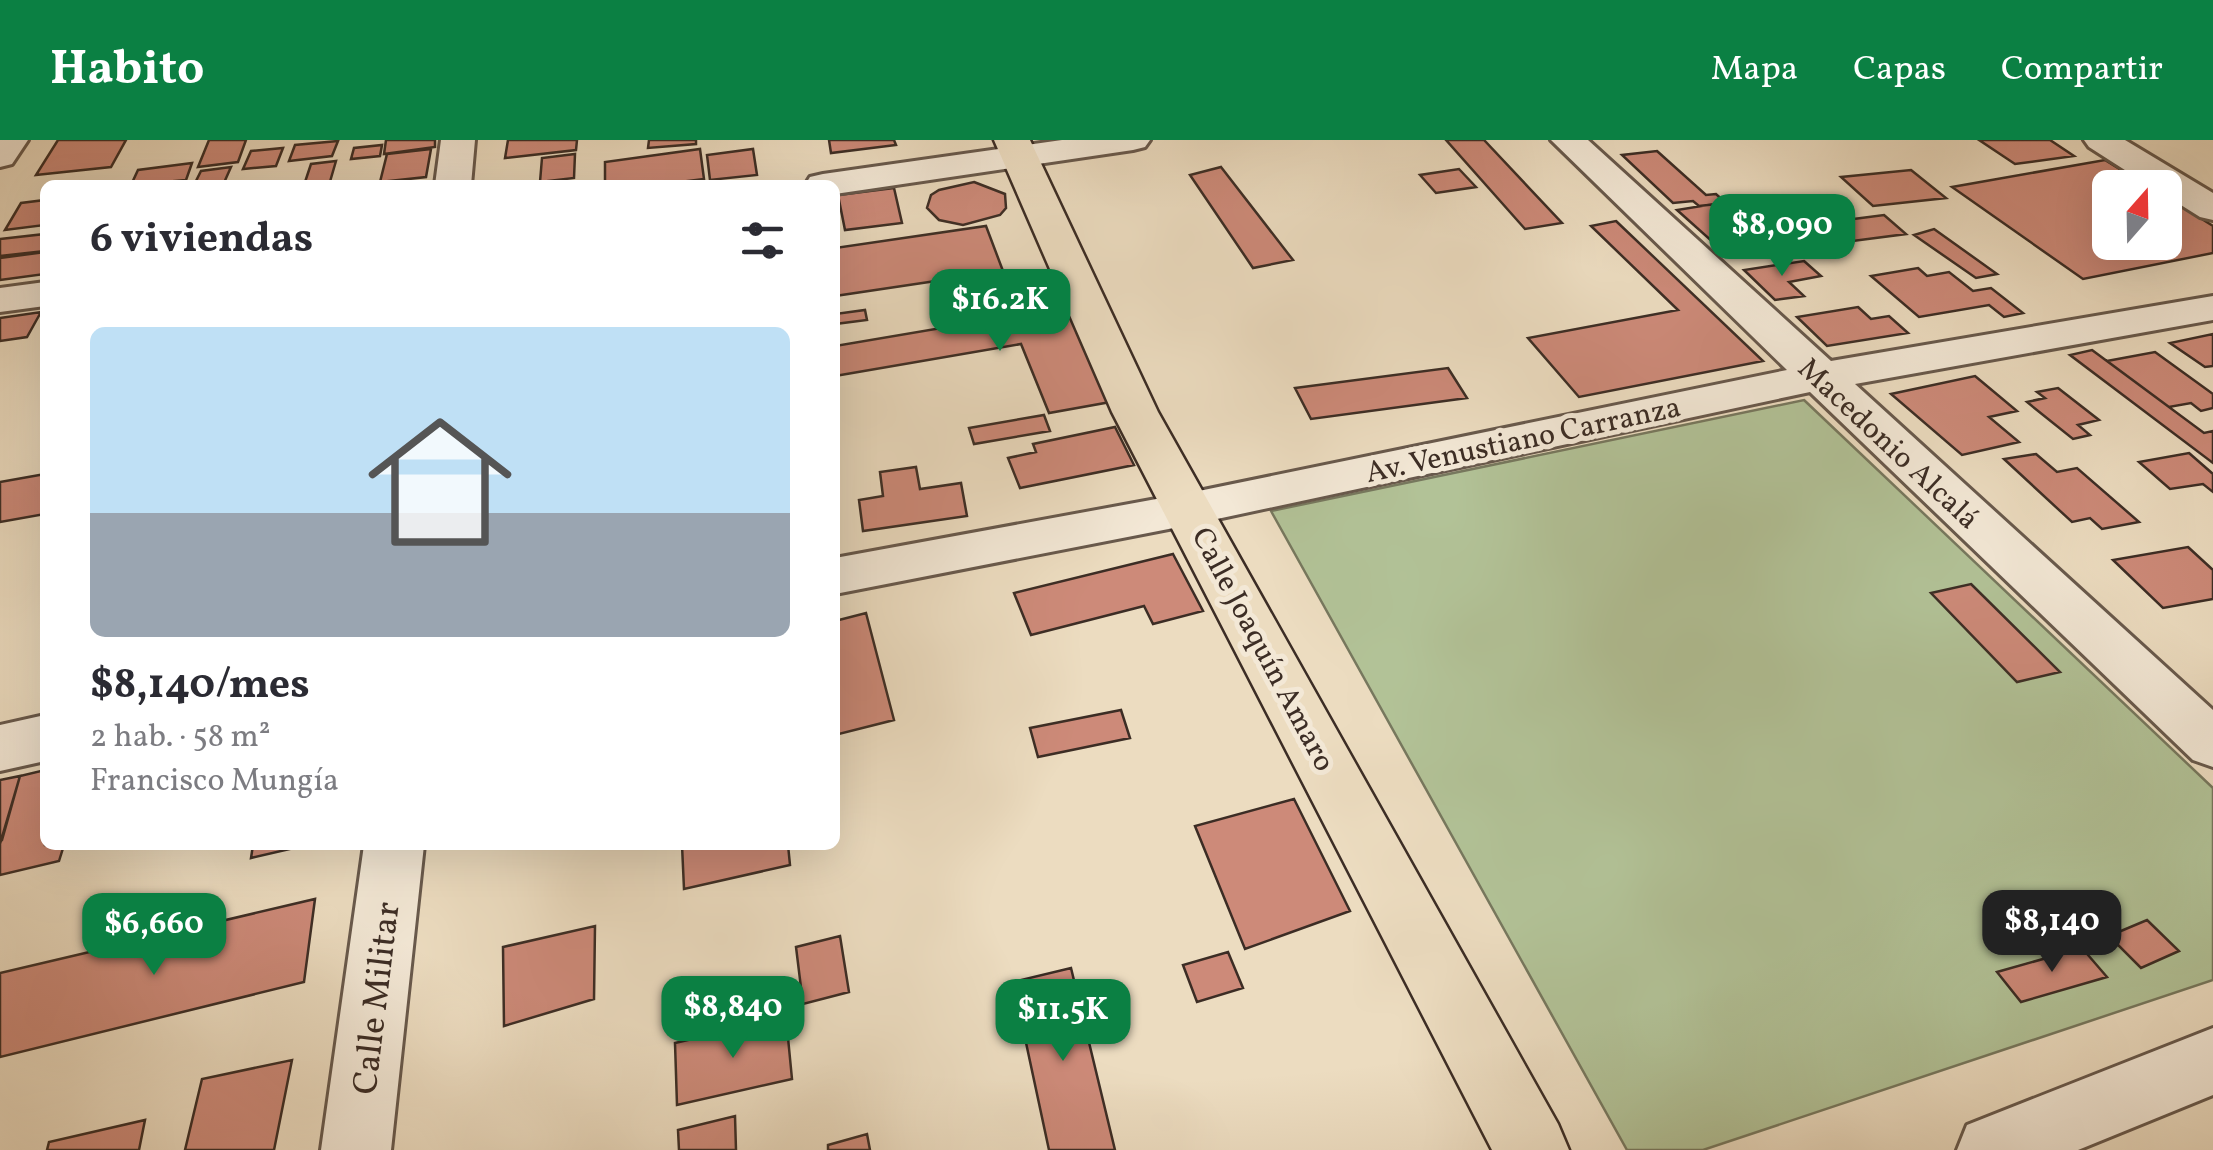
<!DOCTYPE html>
<html lang="es">
<meta charset="utf-8">
<style>
body{margin:0;font-family:Vollkorn,serif;background:#f7f7f7;color:#2b2b33;height:100vh;display:flex;flex-direction:column;font-size:38px;white-space:nowrap}
*{box-sizing:border-box;margin:0}
p{font-size:32px;color:#7c7c81}
.icon{flex:none;width:55px;height:55px;fill:none;stroke:currentColor;stroke-width:2;stroke-linecap:round;stroke-linejoin:round}
.map{position:relative;flex:1;overflow:hidden}
.details{position:absolute;left:40px;top:40px;width:800px;height:670px;display:flex;flex-direction:column;background:#fff;border-radius:15px;box-shadow:0 10px 40px #0002}
.details>*{flex:none}
.needle{width:65px;rotate:20deg}
.buttons{position:absolute;left:2092px;top:30px;display:grid;gap:20px}
.buttons a{display:grid;place-items:center;width:90px;height:90px;border-radius:15px;background:#fff;box-shadow:0 10px 40px #0002;font-size:50px}
.price{position:absolute;translate:-50% -85px;padding:0 22px;border-radius:20px;background:#0b8043;color:#fff;font-size:32px;line-height:65px;filter:drop-shadow(0 2px 5px #0008)}
.price::after{content:'';position:absolute;left:50%;top:60px;width:30px;height:22px;margin-left:-15px;background:inherit;clip-path:polygon(0 0,100% 0,50% 100%)}
.price.current{background:#222;color:#fff}
ul{padding:0;list-style:none}
li{display:grid;align-content:center;gap:20px;height:530px;padding:0 50px}
li+li{border-top:2px solid #e1e1e2}
li span{display:grid;place-items:center;height:310px;border-radius:15px;color:#555}
li>.icon{margin-inline-start:auto}
span .icon{width:180px;height:180px;fill:#fffc;stroke-width:1}
li b{font-size:42px}
h2{display:flex;justify-content:space-between;align-items:center;height:120px;padding:0 50px;font-size:42px}
header{display:flex;align-items:center;gap:60px;box-sizing:border-box;height:140px;padding:0 50px;background:#0b8043;color:#fff}
header strong{font-size:48px}
nav{display:flex;gap:55px;margin-inline-start:auto;font-size:35px}
.map>svg:first-child{display:block}
</style>
<header>
<strong>Habito</strong>
<nav><a>Mapa</a><a>Capas</a><a>Compartir</a></nav>
</header>
<div class="map">
<svg width="2213" height="1010" viewBox="0 0 2213 1010">
<rect width="100%" height="100%" fill="#ecdcc0"/>
<filter id="stains"><feTurbulence type="fractalNoise" baseFrequency=".002" numOctaves="4"/><feColorMatrix values="0 0 0 0 .2 0 0 0 0 .09 0 0 0 0 .02 0 0 0 .5 -.17"/></filter>
<radialGradient id="worn" r=".72"><stop offset=".6" stop-color="#630" stop-opacity="0"/><stop offset="1" stop-color="#630" stop-opacity=".3"/></radialGradient>
<path fill="#b2c297" stroke="#77785e" stroke-width="2.5" d="M1804,260L2213,648V840L1703,1010H1627L1271,371Z"/>
<path fill="#cd8a79" stroke="#3c2d25" stroke-width="2.5" d="M58,0H126L111,27L36,35Z
M209,0H246L238,22L198,27Z
M386,0H435V7L384,14Z
M508,0H577L576,10L505,18Z
M649,0H696V4L648,8Z
M829,0H894L896,5L831,13Z
M1446,0H1484L1562,83L1525,89Z
M1979,0H2050L2074,16L2015,24Z
M338,1L332,16L289,21L295,5Z
M382,5L380,16L351,19L354,8Z
M283,8L276,26L243,29L251,11Z
M431,9L426,37L380,42L387,14Z
M700,9L704,39L656,45H605V22Z
M753,9L757,35L710,40L707,15Z
M1657,11L1706,55L1716,54L1726,63L1699,66L1693,61L1673,63L1622,15Z
M575,14L574,38L540,42L542,18Z
M2105,20L2150,48H2110V102H2165V56L2213,86V113L2083,139L1952,47Z
M336,21L329,45H304L311,24Z
M192,23L186,40L131,45L138,30Z
M231,27L223,45H194L201,31Z
M1221,27L1293,120L1253,128L1190,35Z
M1459,29L1476,47L1436,53L1420,35Z
M1911,30L1946,58L1873,66L1841,37Z
M974,42L1005,54L1006,68L1000,75L963,85L939,80L927,68L931,55L939,50Z
M894,48L902,83L845,90L838,55Z
M1744,59L1769,81L1781,79L1794,90L1715,104L1677,70Z
M45,60V85L5,90L21,63Z
M1884,75L1906,94L1845,102L1823,83Z
M1616,81L1763,221L1579,257L1528,198L1678,170L1591,86Z
M986,86L1003,131L835,156V108Z
M1934,89L1997,134L1976,138L1914,95Z
M45,94V111L0,116V99Z
M45,112V134L0,140V118Z
M1804,121L1821,136L1789,142L1804,156L1775,160L1744,130Z
M1918,128L1927,136L1949,132L1973,151L1991,148L2023,173L2004,177L1989,165L1919,177L1871,136Z
M1071,166L1116,261L1049,273L1021,204L835,236V206Z
M1858,167L1871,179L1889,176L1908,193L1827,206L1797,177Z
M865,170L867,180L835,184V174Z
M41,172L27,197L0,201V178Z
M2213,194V226L2205,227L2170,203Z
M2092,210L2204,293L2213,291V323L2070,215Z
M2155,212L2213,254V268L2201,271L2191,263L2169,267L2107,221Z
M1448,228L1467,258L1311,279L1295,248Z
M1975,236L2017,271L1989,277L2019,302L1962,315L1891,254Z
M2058,248L2099,280L2078,285L2090,295L2073,299L2027,262L2045,258L2037,252Z
M1044,275L1050,291L974,304L969,288Z
M1115,287L1134,325L1020,348L1008,318L1036,312L1033,304Z
M2189,313L2213,334V352L2203,344L2170,349L2139,322Z
M2036,314L2057,332L2077,328L2139,382L2102,389L2090,378L2072,382L2004,319Z
M916,327L920,349L961,343L967,376L863,391L859,360L883,356L880,332Z
M45,334V374L0,382V342Z
M2188,407L2213,430V459L2163,468L2113,420Z
M1173,414L1203,471L1153,484L1144,466L1031,495L1014,453Z
M1971,444L2060,532L2017,542L1931,453Z
M866,473L894,580L835,595V481Z
M1121,570L1130,598L1038,617L1030,588Z
M45,630V705H64L59,721L0,735V704L20,636Z
M20,636L2,700H0V640Z
M1294,659L1350,771L1245,809L1195,686Z
M253,705H307L251,718Z
M682,705H788L790,725L684,749Z
M315,759L304,842L0,917V833Z
M2147,780L2179,811L2141,828L2109,796Z
M595,786L594,859L504,886L503,807Z
M840,796L849,852L803,864L796,807Z
M2082,808L2107,837L2021,862L1997,832Z
M1228,812L1243,848L1197,862L1183,825Z
M1071,828L1115,1010H1049L1013,842Z
M786,877L792,939L677,965L675,903Z
M292,920L274,1010H185L202,939Z
M735,976L736,1010H679L678,990Z
M145,980L139,1010H47L49,1002Z
M867,994L870,1010H828V1005Z"/>
<g fill="none" stroke-linecap="round" stroke-linejoin="round">
<defs>
<path id="street" d="M0,0H28L12,24L0,27Z
M441,0H475L471,45H435Z
M1062,0H1150L1145,7L1133,10L835,54V45H805L810,37L823,34Z
M1551,0H1588L1831,221L2213,156V180L1855,244L2213,570V627L2193,620L1810,252L1189,385L835,454V418L1189,353L1787,230Z
M2084,0H2125L2213,53V80L2200,77L2165,55V48H2153L2089,7Z
M45,142V166L0,172V148Z
M45,575V621L0,631V585Z
M364,705H424L391,1010H321Z
M2213,888V955L2078,1010H1957L1967,985Z"/>
<path id="primary" d="M994,0H1030L1158,272L1558,984L1569,1010H1492L1112,272Z"/>
</defs>
<use href="#street" stroke="#68594c" stroke-width="6"/>
<use href="#primary" stroke="#3c2d25" stroke-width="5"/>
<use href="#street" fill="#f3e8d6" fill-rule="evenodd"/>
<use href="#primary" fill="#ecdcc0" fill-rule="evenodd"/>
</g>
<g text-anchor="middle" stroke-width="10" stroke-linejoin="round" paint-order="stroke">
<g font-size="30" fill="#3c2d25" stroke="#f3e8d6">
<text transform="translate(1523 299) rotate(-12)" y="10">Av. Venustiano Carranza</text>
<text transform="translate(1889 303) rotate(43)" y="10">Macedonio Alcalá</text>
<text transform="translate(1264 509) rotate(62)" y="10">Calle Joaquín Amaro</text>
</g>
<g font-size="35" fill="#3c2d25" stroke="#f3e8d6">
<text transform="translate(375 858) rotate(-83)" y="12">Calle Militar</text>
</g>
</g>
<rect width="100%" height="100%" filter="url(#stains)"/>
<rect width="100%" height="100%" fill="url(#worn)"/>
</svg>
<div class="buttons">
<a><svg class="needle" viewBox="-14 -14 28 28"><path d="M0-13l5 13h-10z" fill="#e53935"/><path d="M0 13l5-13h-10z" fill="#7c7c81"/></svg></a>
</div>
<b class="price" style="left:1782px;top:139px">$8,090</b>
<b class="price" style="left:1000px;top:214px">$16.2K</b>
<b class="price current" style="left:2052px;top:835px">$8,140</b>
<b class="price" style="left:154px;top:838px">$6,660</b>
<b class="price" style="left:733px;top:921px">$8,840</b>
<b class="price" style="left:1063px;top:924px">$11.5K</b>
<section class="details">
<h2>6 viviendas<svg class="icon" aria-label="filters" viewBox="0 0 24 24"><path d="M4 7h16M4 17h16"/><circle cx="9" cy="7" r="2"/><circle cx="15" cy="17" r="2"/></svg></h2>
<ul>
<li><span style="background:linear-gradient(#bfe0f5 60%,#9aa5b1 0)"><svg class="icon" aria-label="home" viewBox="0 0 24 24"><path d="M3 11l9-7 9 7M6 9v11h12V9"/></svg></span><div><b>$8,140/mes</b><p>2 hab. · 58 m²</p><p>Francisco Mungía</p></div></li>
</ul>
</section>
</div>
